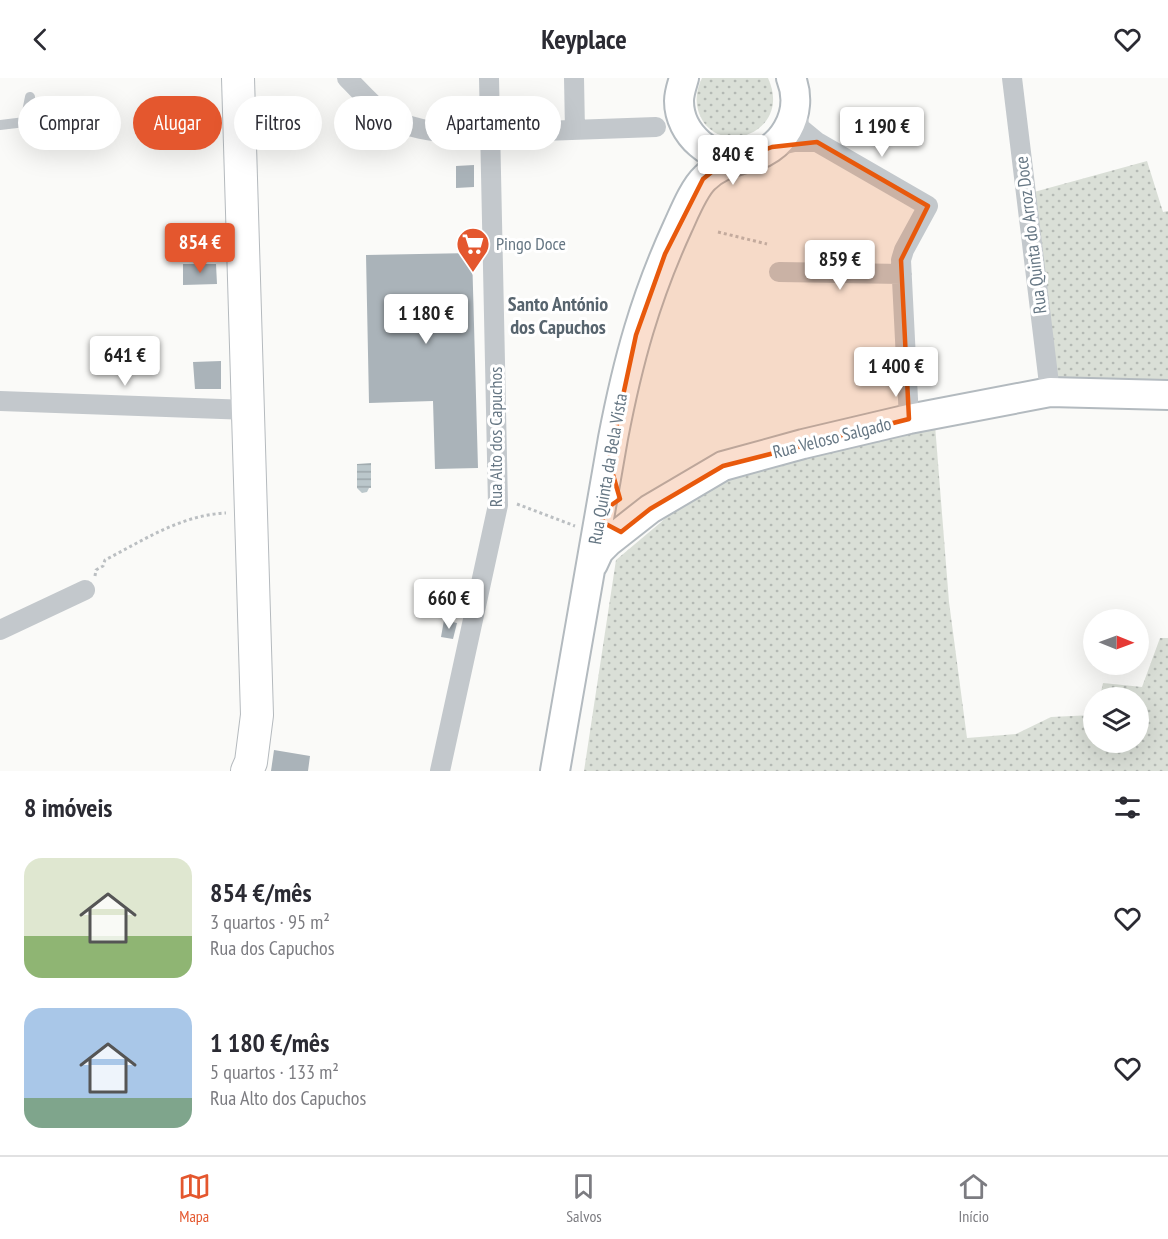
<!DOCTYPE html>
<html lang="pt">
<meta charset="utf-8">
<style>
body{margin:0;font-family:"PT Sans Narrow",sans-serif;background:#f2f2f3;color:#2b2b33;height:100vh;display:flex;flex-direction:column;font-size:22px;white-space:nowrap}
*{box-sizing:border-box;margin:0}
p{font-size:20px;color:#7c7c81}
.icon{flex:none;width:33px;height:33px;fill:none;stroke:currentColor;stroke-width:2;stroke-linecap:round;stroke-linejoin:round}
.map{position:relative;height:693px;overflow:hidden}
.panel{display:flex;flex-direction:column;background:#fff;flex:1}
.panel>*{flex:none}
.guide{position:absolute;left:18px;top:18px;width:600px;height:54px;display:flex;gap:12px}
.needle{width:39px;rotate:91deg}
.fabs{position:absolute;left:1083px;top:531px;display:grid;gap:12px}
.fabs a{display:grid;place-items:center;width:66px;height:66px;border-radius:50%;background:#fff;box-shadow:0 6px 24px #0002;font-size:30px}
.price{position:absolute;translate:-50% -51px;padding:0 14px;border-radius:6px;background:#fff;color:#222;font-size:20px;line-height:39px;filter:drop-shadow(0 2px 3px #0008)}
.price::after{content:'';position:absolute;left:50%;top:36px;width:18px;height:14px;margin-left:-9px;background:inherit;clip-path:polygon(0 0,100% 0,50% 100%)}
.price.selected{background:#e4572e;color:#fff}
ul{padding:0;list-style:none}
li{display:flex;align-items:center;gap:18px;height:150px;padding:0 24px}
li span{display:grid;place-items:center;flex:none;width:168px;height:120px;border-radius:18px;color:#555}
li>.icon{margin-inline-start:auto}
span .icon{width:72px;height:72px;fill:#fffc;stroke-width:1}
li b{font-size:26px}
h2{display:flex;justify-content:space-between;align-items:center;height:72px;padding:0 24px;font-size:26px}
.pill{padding:0 21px;border-radius:27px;background:#fff;box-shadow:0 6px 24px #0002;font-size:21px;line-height:54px}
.pill.selected{background:#e4572e;color:#fff}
header{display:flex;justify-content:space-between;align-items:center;height:78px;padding:0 24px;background:#fff;font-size:27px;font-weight:600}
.tabs{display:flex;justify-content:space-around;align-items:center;height:84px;border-top:2px solid #e1e1e2;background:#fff;font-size:16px;color:#7c7c81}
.tabs a{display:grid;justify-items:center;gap:3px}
.tabs .selected{color:#e4572e}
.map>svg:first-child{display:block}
</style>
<header><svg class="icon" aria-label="back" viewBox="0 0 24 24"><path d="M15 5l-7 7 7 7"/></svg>Keyplace<svg class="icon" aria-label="heart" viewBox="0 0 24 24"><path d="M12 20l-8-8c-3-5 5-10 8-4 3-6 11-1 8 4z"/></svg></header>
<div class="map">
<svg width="1168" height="693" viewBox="0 0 1168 693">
<defs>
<pattern id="grass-dots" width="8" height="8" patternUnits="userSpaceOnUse" patternTransform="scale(1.5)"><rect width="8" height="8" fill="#dadfd7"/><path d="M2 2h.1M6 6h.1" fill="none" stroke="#b4b9b4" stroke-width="1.8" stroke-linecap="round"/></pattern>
<pattern id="water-rules" width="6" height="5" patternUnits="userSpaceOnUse" patternTransform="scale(1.5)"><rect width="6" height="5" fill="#bbc7cb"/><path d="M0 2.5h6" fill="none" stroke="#9ca6aa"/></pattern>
</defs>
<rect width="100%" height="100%" fill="#fafaf8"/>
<path fill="url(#grass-dots)" d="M702,0H768C794,56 713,83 698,32C695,21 697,10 702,0Z
M1147,83L1163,134L1168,133V304L1056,308L1034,114Z
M935,347L949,524L967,660L1016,656L1051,639L1093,637L1094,664H1138V620L1100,619L1103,605L1142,609L1160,560H1168V693H584L616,482L660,445L699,408L776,381Z"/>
<path fill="url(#water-rules)" d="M371,385V410H369L367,414L362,415L357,410V386Z"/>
<path fill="#aab3b9" d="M474,87V109L456,110V88Z
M472,175L478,390L435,391L433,323L369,325L366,177Z
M183,186H216L217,206L183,207Z
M221,283V311H195L193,284Z
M444,542L457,545L453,561L441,559Z
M274,672L310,678L308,693H271Z"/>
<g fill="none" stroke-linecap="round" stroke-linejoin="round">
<defs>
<path id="secondary" d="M684,0C682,7 679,15 679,23C679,56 712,85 745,80C783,75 805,35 791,0
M593,486L599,473L608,464L650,431L723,388L803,366L909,341L1050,314L1168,317
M555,693L613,360C628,282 645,220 678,148C684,135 694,110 705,100C717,88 730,85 745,80"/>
<path id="primary" d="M238,0L257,637L251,684L247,693"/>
</defs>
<use href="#secondary" stroke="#b3babf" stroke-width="32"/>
<use href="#primary" stroke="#b5babe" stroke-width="34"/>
<path stroke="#bbbfc2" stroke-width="3" stroke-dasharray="3 3" stroke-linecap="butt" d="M718,154L767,166
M517,426L575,448
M95,498L96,492L103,488L105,482C144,462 181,437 226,435"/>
<path stroke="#c3c8cc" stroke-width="10" d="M0,47L25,44L30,19"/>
<path stroke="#c3c8cc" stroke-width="20" d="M347,0C359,12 370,25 384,36C405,51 436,54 461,56L656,49
M574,0L575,52
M1012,0L1050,314
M817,64L928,128L904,172L901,182L909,341
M772,69L794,64H817L800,50L795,32
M779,194L902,196
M0,323L249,332
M0,552L85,512
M440,693L498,427L489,0"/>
<use href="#secondary" stroke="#fff" stroke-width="28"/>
<use href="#primary" stroke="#fff" stroke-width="32"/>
</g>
<path fill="#e8590c" fill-opacity="0.2" stroke="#e8590c" stroke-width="4.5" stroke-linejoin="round" d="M817,64L928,128L901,182L909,341L723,388L650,431L621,454L604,445L600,435L620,421L609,383L636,257L665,176L703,101L719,88L772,69Z"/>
<defs>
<symbol id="supermarket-pin" viewBox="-11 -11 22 30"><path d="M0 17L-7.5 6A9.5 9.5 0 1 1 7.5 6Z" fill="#e4572e" stroke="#fff"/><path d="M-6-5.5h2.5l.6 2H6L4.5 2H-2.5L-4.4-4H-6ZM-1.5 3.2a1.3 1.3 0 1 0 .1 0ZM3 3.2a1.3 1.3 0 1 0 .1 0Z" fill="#fff"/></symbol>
</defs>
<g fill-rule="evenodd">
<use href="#supermarket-pin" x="454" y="147" width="38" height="52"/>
</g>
<g text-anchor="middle" stroke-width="6" stroke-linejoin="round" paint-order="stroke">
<g font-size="18" fill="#657683" stroke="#fff">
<text transform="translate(1031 157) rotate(-97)" y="6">Rua Quinta do Arroz Doce</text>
<text transform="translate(496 359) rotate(-90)" y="6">Rua Alto dos Capuchos</text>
<text transform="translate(832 360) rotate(-14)" y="6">Rua Veloso Salgado</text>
<text transform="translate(608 391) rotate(-80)" y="6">Rua Quinta da Bela Vista</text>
</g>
<g font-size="18" fill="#657683" stroke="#fff" text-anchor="start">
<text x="496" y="172">Pingo Doce</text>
</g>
<g font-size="20" font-weight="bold" fill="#57646e" stroke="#fff">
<text x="558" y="233">Santo António<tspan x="558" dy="23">dos Capuchos</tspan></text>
</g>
</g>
</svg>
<div class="fabs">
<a><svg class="needle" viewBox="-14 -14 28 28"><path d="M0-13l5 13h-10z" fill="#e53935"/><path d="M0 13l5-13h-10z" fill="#7c7c81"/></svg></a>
<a><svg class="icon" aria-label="layers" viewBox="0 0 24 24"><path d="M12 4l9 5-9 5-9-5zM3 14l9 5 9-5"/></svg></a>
</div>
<b class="price" style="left:882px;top:80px">1 190 €</b>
<b class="price" style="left:733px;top:108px">840 €</b>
<b class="price selected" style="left:200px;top:196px">854 €</b>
<b class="price" style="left:840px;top:213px">859 €</b>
<b class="price" style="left:426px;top:267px">1 180 €</b>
<b class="price" style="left:125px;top:309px">641 €</b>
<b class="price" style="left:896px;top:320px">1 400 €</b>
<b class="price" style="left:449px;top:552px">660 €</b>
<div class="guide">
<a class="pill">Comprar</a>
<a class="pill selected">Alugar</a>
<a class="pill">Filtros</a>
<a class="pill">Novo</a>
<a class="pill">Apartamento</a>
</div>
</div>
<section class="panel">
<h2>8 imóveis<svg class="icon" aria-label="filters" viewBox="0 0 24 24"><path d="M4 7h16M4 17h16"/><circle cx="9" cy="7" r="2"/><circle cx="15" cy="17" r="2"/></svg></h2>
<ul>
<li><span style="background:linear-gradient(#dfe7d0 65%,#8fb573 0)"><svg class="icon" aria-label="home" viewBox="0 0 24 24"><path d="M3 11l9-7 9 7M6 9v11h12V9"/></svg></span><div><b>854 €/mês</b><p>3 quartos · 95 m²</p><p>Rua dos Capuchos</p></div><svg class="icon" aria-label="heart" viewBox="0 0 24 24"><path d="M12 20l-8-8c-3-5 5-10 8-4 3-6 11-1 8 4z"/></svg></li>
<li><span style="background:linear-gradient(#a9c7e8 75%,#7fa58c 0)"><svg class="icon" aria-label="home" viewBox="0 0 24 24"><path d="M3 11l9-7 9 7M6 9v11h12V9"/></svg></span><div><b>1 180 €/mês</b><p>5 quartos · 133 m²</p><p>Rua Alto dos Capuchos</p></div><svg class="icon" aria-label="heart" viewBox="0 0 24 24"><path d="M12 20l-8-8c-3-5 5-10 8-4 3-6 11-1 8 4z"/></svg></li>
</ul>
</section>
<nav class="tabs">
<a class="selected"><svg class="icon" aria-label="map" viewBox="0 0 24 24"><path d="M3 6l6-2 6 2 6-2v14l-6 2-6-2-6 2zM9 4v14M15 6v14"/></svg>Mapa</a>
<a><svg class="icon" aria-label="saved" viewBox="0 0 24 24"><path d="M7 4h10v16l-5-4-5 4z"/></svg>Salvos</a>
<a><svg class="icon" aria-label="home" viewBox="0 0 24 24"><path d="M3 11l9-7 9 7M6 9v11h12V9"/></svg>Início</a>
</nav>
